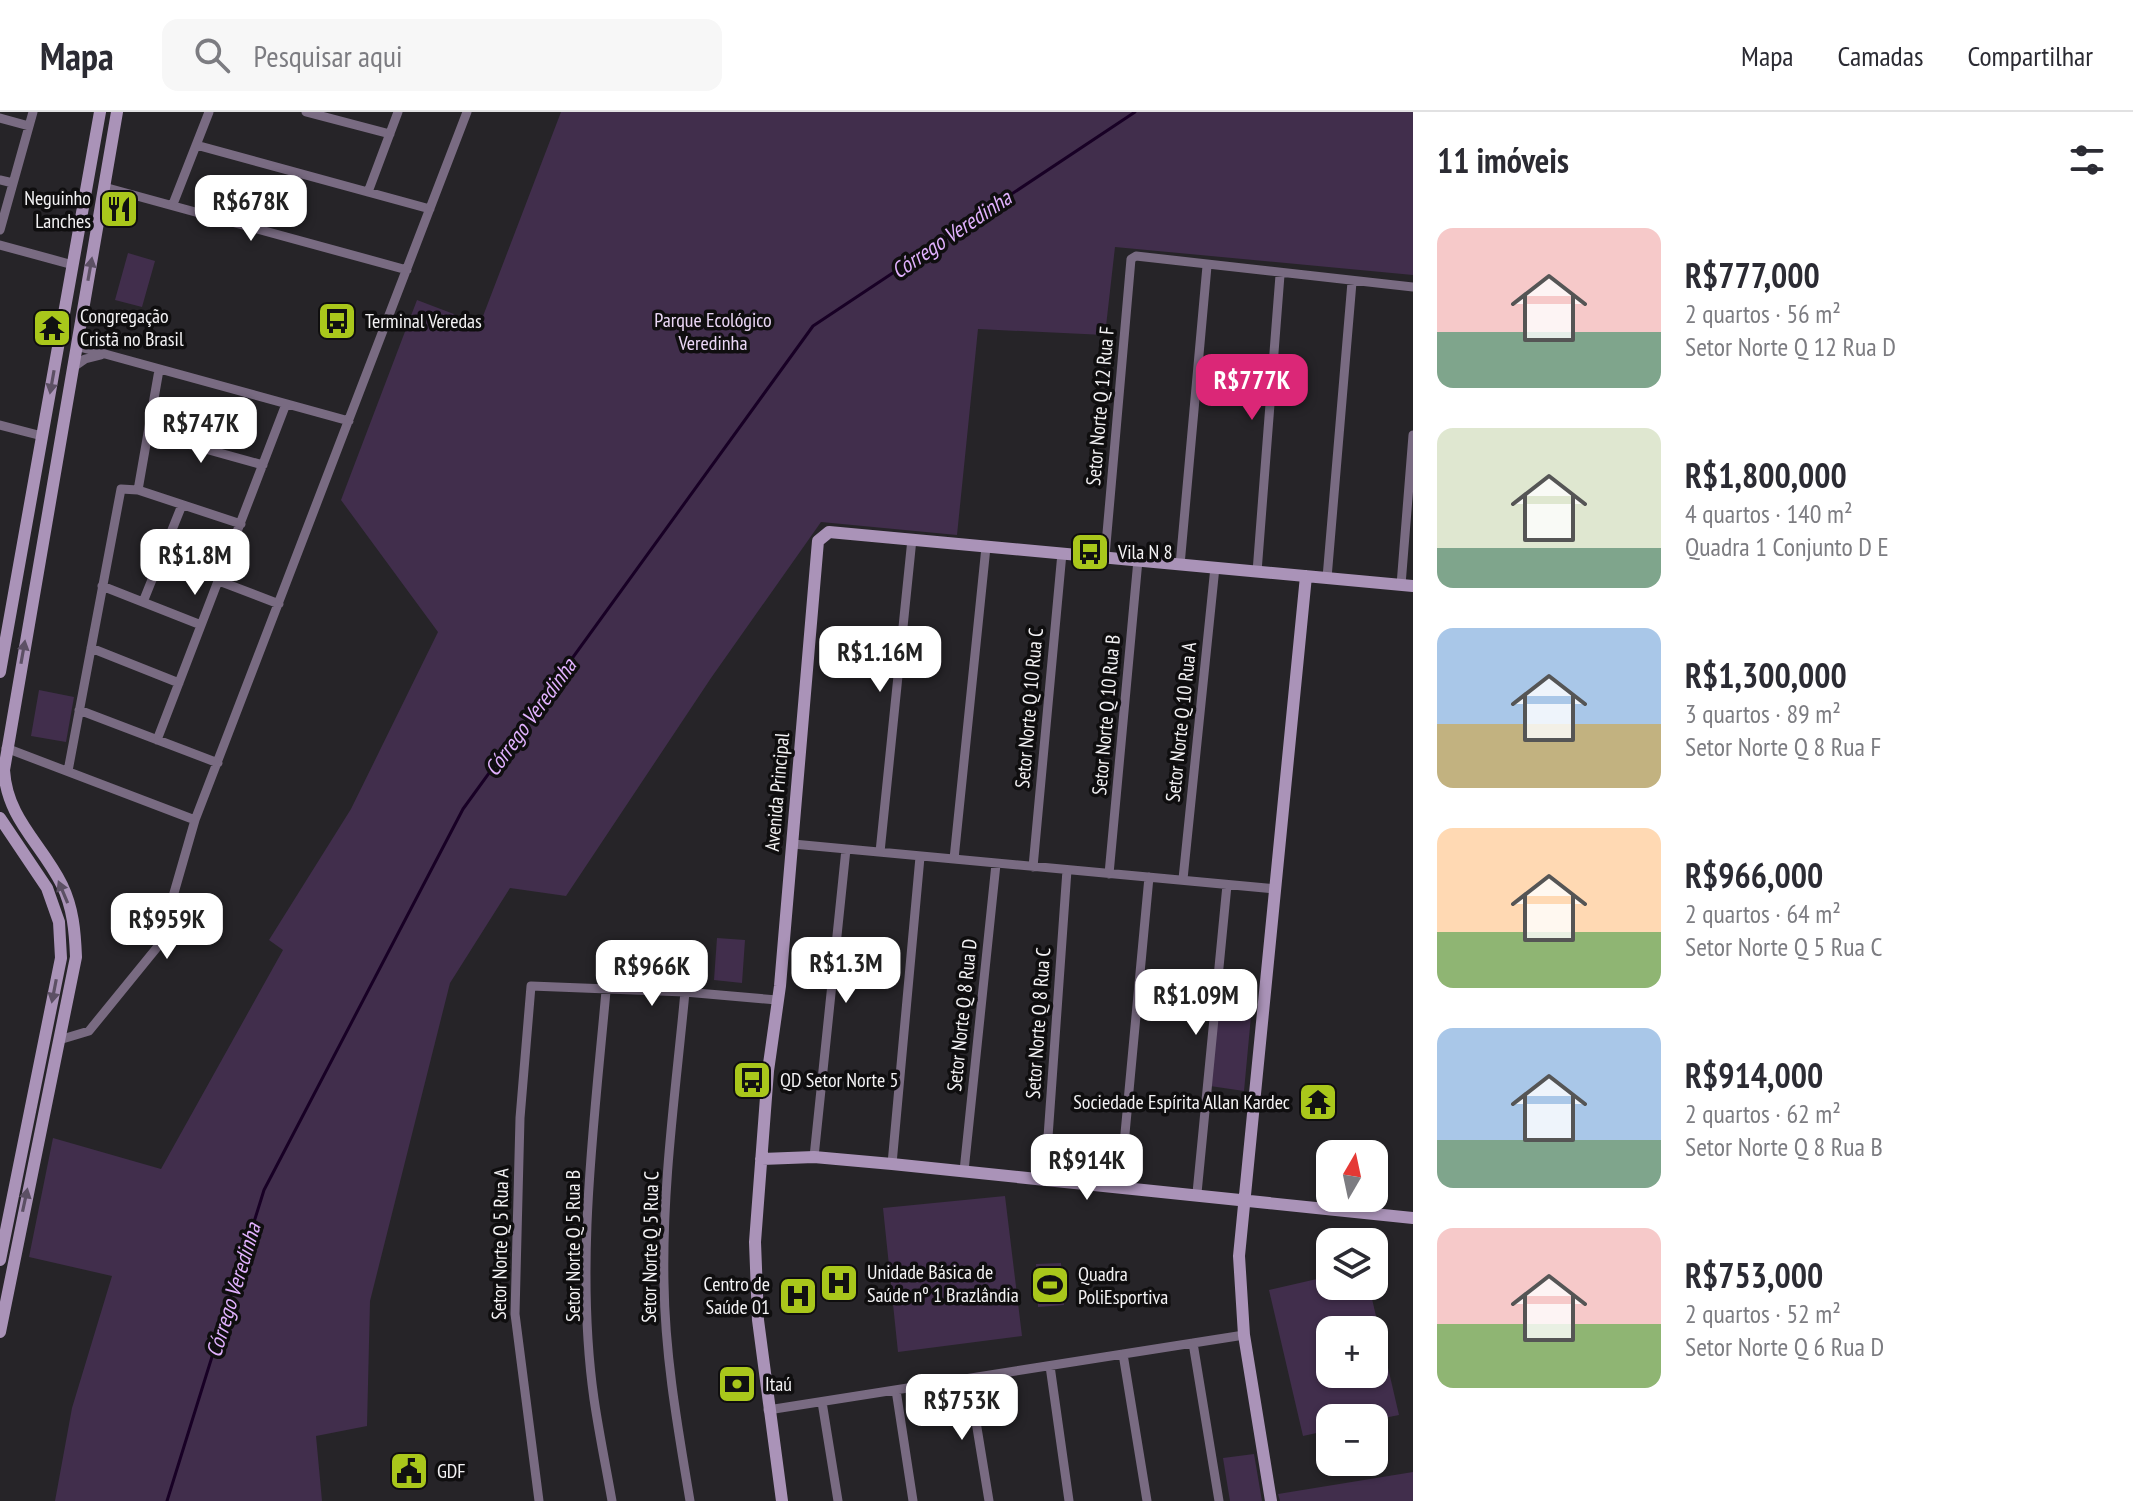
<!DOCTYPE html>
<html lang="pt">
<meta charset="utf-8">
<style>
body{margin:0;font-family:"PT Sans Narrow",sans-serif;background:#f7f7f7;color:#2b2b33;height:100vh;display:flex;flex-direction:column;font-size:30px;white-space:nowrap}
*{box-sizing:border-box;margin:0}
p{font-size:26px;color:#7c7c81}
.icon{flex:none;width:44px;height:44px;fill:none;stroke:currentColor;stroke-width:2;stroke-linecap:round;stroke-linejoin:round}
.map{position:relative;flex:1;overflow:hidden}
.drawer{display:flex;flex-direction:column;background:#fff;width:720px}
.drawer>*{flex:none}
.needle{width:52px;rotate:9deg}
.tools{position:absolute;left:1316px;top:1028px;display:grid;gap:16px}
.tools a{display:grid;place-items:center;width:72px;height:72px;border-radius:16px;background:#fff;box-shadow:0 2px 6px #0004;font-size:40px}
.price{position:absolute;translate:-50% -68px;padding:0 18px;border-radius:16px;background:#fff;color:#222;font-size:26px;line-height:52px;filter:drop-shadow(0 2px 4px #0008)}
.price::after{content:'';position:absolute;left:50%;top:48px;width:24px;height:18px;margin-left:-12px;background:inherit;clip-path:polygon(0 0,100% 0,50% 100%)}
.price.on{background:#db2777;color:#fff}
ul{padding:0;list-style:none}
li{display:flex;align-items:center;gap:24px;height:200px;padding:0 24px}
li span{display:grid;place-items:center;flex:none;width:224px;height:160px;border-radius:16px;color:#555}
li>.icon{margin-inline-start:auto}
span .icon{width:96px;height:96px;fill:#fffc;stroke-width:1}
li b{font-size:34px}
h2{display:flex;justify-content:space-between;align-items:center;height:96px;padding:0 24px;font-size:34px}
header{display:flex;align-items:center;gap:48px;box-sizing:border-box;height:112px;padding:0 40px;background:#fff;border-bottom:2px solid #e1e1e2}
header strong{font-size:38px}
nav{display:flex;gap:44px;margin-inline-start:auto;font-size:28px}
.search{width:560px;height:72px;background:#f7f7f7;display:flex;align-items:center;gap:20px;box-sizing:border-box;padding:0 28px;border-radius:16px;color:#7c7c81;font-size:30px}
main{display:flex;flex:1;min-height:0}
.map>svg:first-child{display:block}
</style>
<header>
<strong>Mapa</strong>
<div class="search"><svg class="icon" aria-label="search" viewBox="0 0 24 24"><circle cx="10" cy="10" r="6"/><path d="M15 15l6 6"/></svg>Pesquisar aqui</div>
<nav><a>Mapa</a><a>Camadas</a><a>Compartilhar</a></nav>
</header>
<main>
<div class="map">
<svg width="1413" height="1389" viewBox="0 0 1413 1389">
<rect width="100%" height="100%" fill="#262428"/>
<path fill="#412e4c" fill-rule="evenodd" d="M561,0H1413V163L1115,135L1105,223L978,217L957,423L821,410L711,566L566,784L510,776L450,871L370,1189L367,1314L316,1324L322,1389H55L72,1296L112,1164L29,1145L53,1026L161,1057L283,838L269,828L351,697L438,520L341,388L417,188L480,212Z
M128,141L155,149L142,195L115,188Z
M39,578L74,585L66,630L31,624Z
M717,826L745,828L742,871L714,868Z
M1218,900L1251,904L1244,979L1210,974Z
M1005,1084L1022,1224L898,1240L883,1096Z
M1061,1151L1064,1193L1038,1195L1036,1152Z
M1330,1164V1174H1369L1399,1303L1374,1308L1330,1306V1318L1303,1324L1269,1178ZM1374,1218V1262H1330V1218Z
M1254,1342L1262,1389H1230L1223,1346Z
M1413,1360V1389H1280L1278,1382Z"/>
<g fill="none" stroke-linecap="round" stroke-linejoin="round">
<path stroke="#180025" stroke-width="3" d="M167,1389L264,1078L463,697L813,214L1135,0"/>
<path stroke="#796b82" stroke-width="9" d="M306,0L390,22
M0,6L29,14
M196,33L430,97
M0,68L13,71
M104,75L407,158
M368,80L398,0
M173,92L209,0
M0,118L33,0
M0,133L73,153
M76,234L349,309
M72,256L85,247L101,243
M0,313L42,324
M148,321L263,353
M138,378L159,258
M1105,444L1131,147L1136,144L1413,175
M1180,453L1207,154
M1257,460L1280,163
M1327,466L1352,170
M219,469L279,492
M1401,473L1413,323
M102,474L201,513
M143,490L182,393
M91,536L179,571
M79,598L218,651
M157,628L286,292
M6,636L195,708
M68,659L121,377L138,378L241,412
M793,732L1276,777
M880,740L912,427
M954,747L986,435
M1033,755L1062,441
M1109,762L1138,448
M1183,767L1215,455
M606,879C594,1013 575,1153 594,1287C599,1321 606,1355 612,1389
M685,880C676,976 662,1074 664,1171C665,1245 678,1317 690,1389
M59,928L89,919L159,833L195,708L467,0
M814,1045L846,737
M892,1052L920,745
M964,1059L996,752
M1045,1067L1067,758
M1120,1075L1149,765
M1197,1081L1227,773
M1193,1231L1219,1389
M1123,1242L1147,1389
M1050,1254L1069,1389
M969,1267L989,1389
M896,1278L913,1389
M822,1290L838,1389
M768,1298L1244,1223
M539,1389L515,1202L520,1006L531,874L685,880L777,888"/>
<path stroke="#aa93b8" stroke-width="12" d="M0,560L100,0
M0,706L47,776L59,810L61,846L0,1148
M761,1047L814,1045L892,1052L1413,1106
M0,1220L76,845C75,819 73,796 62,773C41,731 7,707 4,658L117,0
M782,1389L758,1208L755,1130L768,959L780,874L818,429L829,420L1413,474
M1271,1389L1244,1223L1239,1144L1306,464"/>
</g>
<defs><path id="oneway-solid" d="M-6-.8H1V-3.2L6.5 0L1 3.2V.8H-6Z" transform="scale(2)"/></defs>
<g fill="#5c5064">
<use href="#oneway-solid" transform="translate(90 157) rotate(-80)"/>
<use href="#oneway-solid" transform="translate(52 270) rotate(100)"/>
<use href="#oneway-solid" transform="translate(23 540) rotate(-80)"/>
<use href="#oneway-solid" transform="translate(63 780) rotate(-113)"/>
<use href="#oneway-solid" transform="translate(54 879) rotate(101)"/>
<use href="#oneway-solid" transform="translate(25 1088) rotate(-78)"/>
</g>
<defs>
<symbol id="restaurant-square" viewBox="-11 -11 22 22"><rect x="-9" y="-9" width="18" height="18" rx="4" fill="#a9c71b" stroke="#0f0e0f"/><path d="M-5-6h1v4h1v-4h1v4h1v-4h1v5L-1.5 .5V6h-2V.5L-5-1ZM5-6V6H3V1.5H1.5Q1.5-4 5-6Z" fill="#111"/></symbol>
<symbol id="bus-square" viewBox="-11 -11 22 22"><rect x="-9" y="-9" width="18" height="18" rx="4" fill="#a9c71b" stroke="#0f0e0f"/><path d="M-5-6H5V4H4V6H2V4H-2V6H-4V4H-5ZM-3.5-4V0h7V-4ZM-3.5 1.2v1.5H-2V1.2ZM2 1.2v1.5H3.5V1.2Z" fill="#111"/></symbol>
<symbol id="temple-square" viewBox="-11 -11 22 22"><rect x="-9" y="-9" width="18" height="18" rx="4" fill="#a9c71b" stroke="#0f0e0f"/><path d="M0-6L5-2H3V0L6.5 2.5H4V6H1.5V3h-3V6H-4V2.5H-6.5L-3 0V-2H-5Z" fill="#111"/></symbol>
<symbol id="hospital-square" viewBox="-11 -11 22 22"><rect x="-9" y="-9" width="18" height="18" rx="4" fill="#a9c71b" stroke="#0f0e0f"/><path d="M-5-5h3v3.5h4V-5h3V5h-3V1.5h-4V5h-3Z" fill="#111"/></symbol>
<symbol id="stadium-square" viewBox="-11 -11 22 22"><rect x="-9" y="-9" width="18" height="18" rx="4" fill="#a9c71b" stroke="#0f0e0f"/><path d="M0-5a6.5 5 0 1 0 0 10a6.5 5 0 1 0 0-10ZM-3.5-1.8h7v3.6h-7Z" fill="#111"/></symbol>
<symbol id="bank-square" viewBox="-11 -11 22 22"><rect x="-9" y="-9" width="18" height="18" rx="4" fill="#a9c71b" stroke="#0f0e0f"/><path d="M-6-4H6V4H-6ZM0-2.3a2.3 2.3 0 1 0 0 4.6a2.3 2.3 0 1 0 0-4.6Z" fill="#111"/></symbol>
<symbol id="civic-square" viewBox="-11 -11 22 22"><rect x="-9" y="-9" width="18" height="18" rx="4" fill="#a9c71b" stroke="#0f0e0f"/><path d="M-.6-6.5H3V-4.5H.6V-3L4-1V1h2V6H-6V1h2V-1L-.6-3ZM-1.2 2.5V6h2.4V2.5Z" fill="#111"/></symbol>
</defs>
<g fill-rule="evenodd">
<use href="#restaurant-square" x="97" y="75" width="44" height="44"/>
<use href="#bus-square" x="315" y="187" width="44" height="44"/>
<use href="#temple-square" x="30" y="194" width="44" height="44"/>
<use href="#bus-square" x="1068" y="418" width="44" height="44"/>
<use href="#bus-square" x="730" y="946" width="44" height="44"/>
<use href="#temple-square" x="1296" y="968" width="44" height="44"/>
<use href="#hospital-square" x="817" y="1149" width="44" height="44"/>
<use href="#stadium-square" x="1028" y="1151" width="44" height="44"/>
<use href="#hospital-square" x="776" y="1162" width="44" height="44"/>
<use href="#bank-square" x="715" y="1250" width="44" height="44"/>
<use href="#civic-square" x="387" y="1337" width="44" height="44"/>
</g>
<g text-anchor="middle" stroke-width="7" stroke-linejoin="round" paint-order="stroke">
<g font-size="20" fill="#f3f2f4" stroke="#0f0e0f" text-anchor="start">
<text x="91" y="93" text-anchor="end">Neguinho<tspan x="91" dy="23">Lanches</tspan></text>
<text x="80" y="211">Congregação<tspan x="80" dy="23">Cristã no Brasil</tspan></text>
<text x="365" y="216">Terminal Veredas</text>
<text x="1118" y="447">Vila N 8</text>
<text x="780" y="975">QD Setor Norte 5</text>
<text x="1290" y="997" text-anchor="end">Sociedade Espírita Allan Kardec</text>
<text x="867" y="1167">Unidade Básica de<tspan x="867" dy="23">Saúde nº 1 Brazlândia</tspan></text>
<text x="1078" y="1169">Quadra<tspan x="1078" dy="23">PoliEsportiva</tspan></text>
<text x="770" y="1179" text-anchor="end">Centro de<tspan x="770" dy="23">Saúde 01</tspan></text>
<text x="765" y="1279">Itaú</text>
<text x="437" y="1366">GDF</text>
</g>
<g font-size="20" fill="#ebd7f6" stroke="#0f0e0f">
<text x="713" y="215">Parque Ecológico<tspan x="713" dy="23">Veredinha</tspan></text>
</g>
<g font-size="20" fill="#f3f2f4" stroke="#0f0e0f">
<text transform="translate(1100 294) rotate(-85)" y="7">Setor Norte Q 12 Rua F</text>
<text transform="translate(1029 596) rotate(-85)" y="7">Setor Norte Q 10 Rua C</text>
<text transform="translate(1106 603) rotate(-85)" y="7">Setor Norte Q 10 Rua B</text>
<text transform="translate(1181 610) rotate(-84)" y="7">Setor Norte Q 10 Rua A</text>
<text transform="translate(777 680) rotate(-85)" y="7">Avenida Principal</text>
<text transform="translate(962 903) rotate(-84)" y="7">Setor Norte Q 8 Rua D</text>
<text transform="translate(1038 911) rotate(-86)" y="7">Setor Norte Q 8 Rua C</text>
<text transform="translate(500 1132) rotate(-89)" y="7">Setor Norte Q 5 Rua A</text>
<text transform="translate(573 1134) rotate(-90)" y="7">Setor Norte Q 5 Rua B</text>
<text transform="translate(650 1135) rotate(-89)" y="7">Setor Norte Q 5 Rua C</text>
</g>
<g font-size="22" font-style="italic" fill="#e1b1fe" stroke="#0f0e0f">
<text transform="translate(951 122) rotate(-34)" y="8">Córrego Veredinha</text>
<text transform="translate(530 605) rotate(-54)" y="8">Córrego Veredinha</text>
<text transform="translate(233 1178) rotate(-73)" y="8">Córrego Veredinha</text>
</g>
</g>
</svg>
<div class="tools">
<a><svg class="needle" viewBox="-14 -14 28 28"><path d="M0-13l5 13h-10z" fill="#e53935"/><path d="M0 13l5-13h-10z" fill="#7c7c81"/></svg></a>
<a><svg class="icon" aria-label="layers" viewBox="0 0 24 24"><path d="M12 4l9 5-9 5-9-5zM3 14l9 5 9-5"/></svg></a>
<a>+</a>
<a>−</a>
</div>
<b class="price" style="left:251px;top:131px">R$678K</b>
<b class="price on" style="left:1252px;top:310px">R$777K</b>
<b class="price" style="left:201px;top:353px">R$747K</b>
<b class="price" style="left:195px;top:485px">R$1.8M</b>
<b class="price" style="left:880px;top:582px">R$1.16M</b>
<b class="price" style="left:167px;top:849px">R$959K</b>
<b class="price" style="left:846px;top:893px">R$1.3M</b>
<b class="price" style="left:652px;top:896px">R$966K</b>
<b class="price" style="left:1196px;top:925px">R$1.09M</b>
<b class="price" style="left:1087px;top:1090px">R$914K</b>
<b class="price" style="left:962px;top:1330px">R$753K</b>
</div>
<section class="drawer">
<h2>11 imóveis<svg class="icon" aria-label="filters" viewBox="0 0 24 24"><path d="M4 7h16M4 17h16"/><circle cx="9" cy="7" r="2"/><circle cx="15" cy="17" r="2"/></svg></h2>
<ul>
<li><span style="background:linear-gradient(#f6c9c9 65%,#7fa58c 0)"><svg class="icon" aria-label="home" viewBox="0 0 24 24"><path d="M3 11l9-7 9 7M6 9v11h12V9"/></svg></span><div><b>R$777,000</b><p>2 quartos · 56 m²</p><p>Setor Norte Q 12 Rua D</p></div></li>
<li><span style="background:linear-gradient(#dfe7d0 75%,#7fa58c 0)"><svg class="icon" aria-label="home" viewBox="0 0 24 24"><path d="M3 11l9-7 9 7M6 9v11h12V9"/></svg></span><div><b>R$1,800,000</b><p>4 quartos · 140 m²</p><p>Quadra 1 Conjunto D E</p></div></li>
<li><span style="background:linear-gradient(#a9c7e8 60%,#c2b280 0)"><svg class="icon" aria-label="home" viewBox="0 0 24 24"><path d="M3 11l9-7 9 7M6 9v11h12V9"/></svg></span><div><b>R$1,300,000</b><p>3 quartos · 89 m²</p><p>Setor Norte Q 8 Rua F</p></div></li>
<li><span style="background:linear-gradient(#ffd9b3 65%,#8fb573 0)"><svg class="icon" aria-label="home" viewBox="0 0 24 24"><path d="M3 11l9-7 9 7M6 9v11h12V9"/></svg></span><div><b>R$966,000</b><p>2 quartos · 64 m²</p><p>Setor Norte Q 5 Rua C</p></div></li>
<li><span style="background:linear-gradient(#a9c7e8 70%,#7fa58c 0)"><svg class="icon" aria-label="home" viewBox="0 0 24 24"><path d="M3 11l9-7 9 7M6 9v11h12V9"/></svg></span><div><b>R$914,000</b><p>2 quartos · 62 m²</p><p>Setor Norte Q 8 Rua B</p></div></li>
<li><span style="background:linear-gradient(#f6c9c9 60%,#8fb573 0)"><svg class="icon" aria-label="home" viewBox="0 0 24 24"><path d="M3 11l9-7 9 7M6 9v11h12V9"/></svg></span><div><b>R$753,000</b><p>2 quartos · 52 m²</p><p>Setor Norte Q 6 Rua D</p></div></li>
</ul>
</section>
</main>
